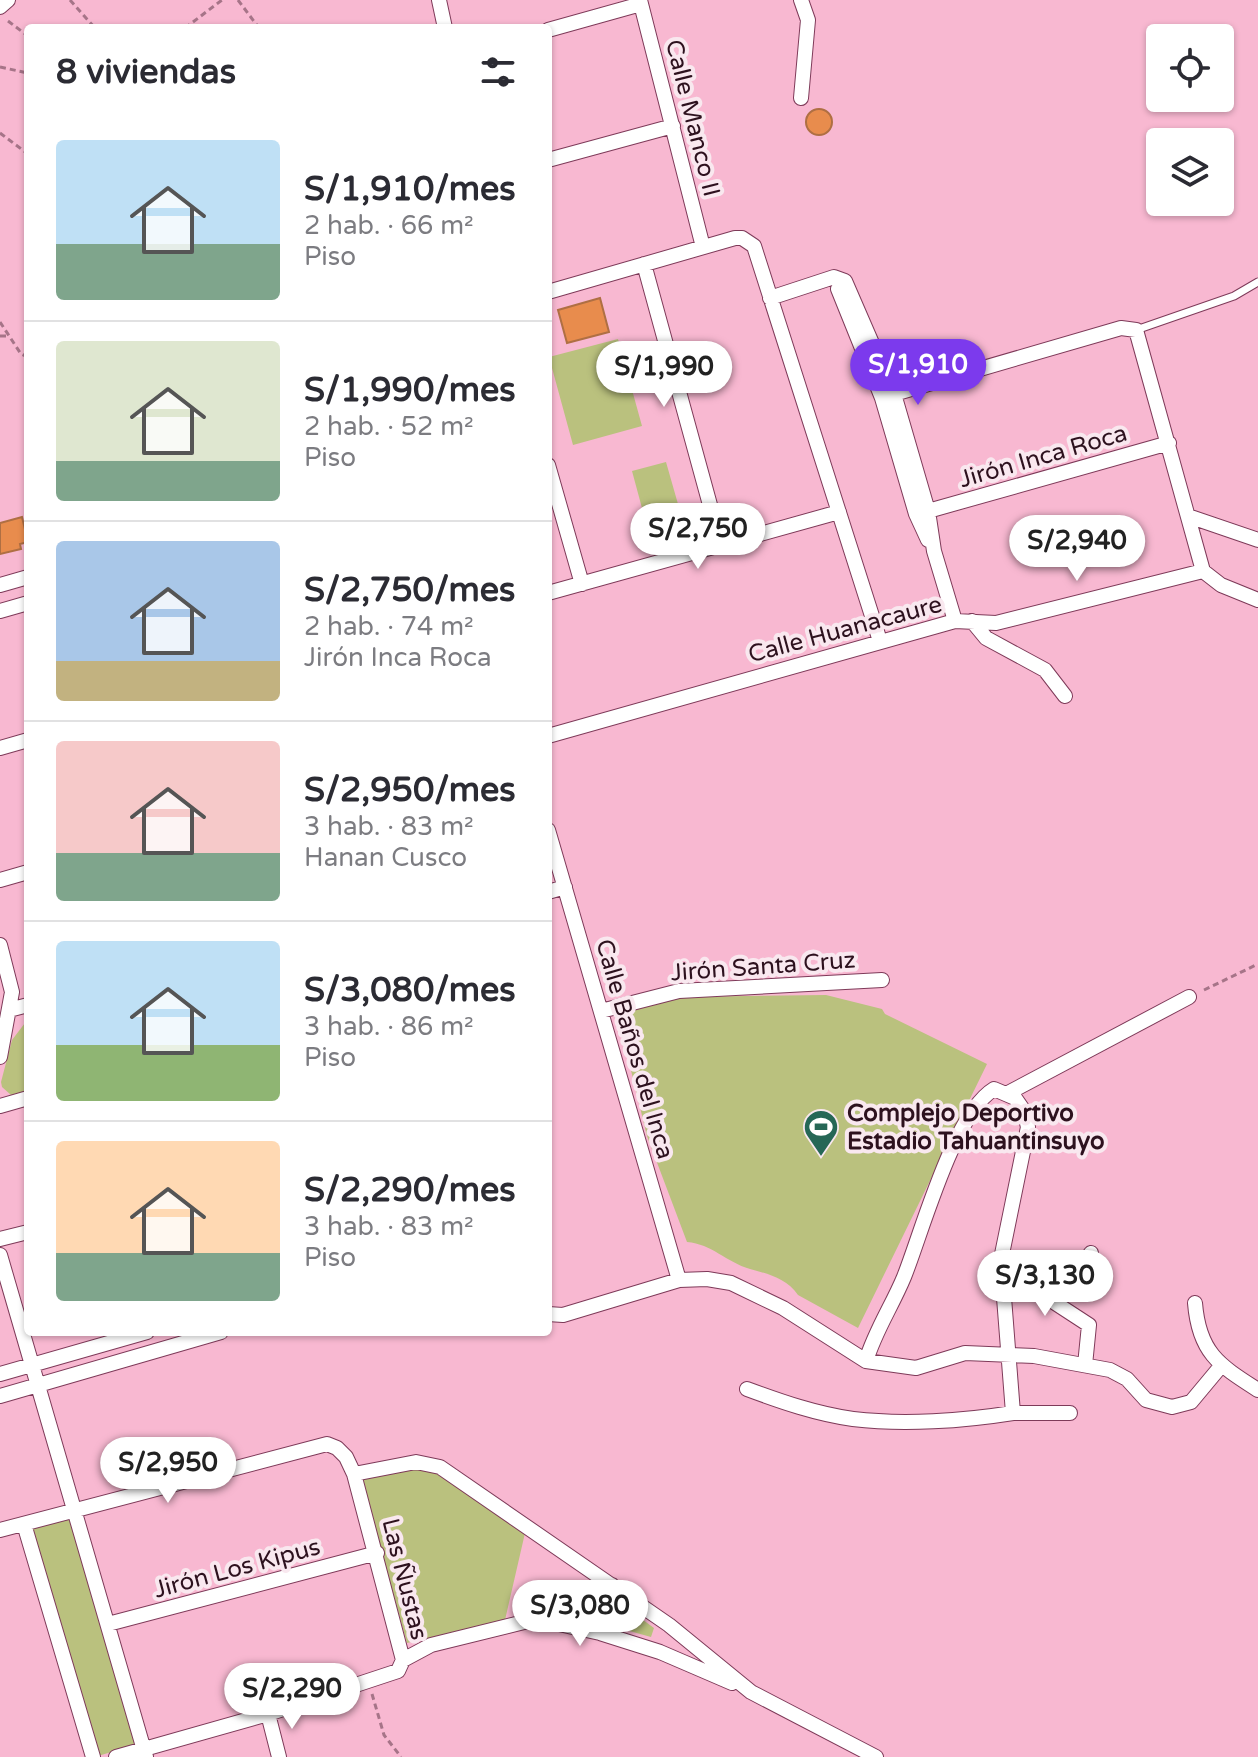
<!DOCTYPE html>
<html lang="es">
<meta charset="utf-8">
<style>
body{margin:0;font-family:"Varela Round",sans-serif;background:#f2f2f3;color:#2b2b33;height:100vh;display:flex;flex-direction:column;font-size:30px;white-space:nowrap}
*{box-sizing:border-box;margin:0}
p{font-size:26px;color:#7c7c81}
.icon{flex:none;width:44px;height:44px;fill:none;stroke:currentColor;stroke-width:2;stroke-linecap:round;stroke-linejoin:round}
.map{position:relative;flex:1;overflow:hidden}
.details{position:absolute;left:24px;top:24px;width:528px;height:1312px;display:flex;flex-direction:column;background:#fff;border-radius:8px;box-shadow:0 2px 6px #0004}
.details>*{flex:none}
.buttons{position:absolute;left:1146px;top:24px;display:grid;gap:16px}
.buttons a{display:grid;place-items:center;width:88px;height:88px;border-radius:8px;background:#fff;box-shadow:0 2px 6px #0004;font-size:40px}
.price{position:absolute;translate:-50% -68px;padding:0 18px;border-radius:28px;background:#fff;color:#222;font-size:26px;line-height:52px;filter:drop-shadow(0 2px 4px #0008)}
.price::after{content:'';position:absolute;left:50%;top:48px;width:24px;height:18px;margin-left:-12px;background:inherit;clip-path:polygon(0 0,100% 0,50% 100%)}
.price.selected{background:#7c3aed;color:#fff}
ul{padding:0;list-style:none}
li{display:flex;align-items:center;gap:24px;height:200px;padding:0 32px}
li+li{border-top:2px solid #e1e1e2}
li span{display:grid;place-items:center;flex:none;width:224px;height:160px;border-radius:8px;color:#555}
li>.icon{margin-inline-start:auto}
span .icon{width:96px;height:96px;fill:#fffc;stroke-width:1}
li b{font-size:34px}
h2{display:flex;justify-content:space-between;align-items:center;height:96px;padding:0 32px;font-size:34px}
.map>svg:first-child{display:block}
</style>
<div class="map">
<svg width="1258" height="1757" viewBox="0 0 1258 1757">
<rect width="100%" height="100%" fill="#f8b8d1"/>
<path fill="#bac17e" d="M618,339L642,426L573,445L549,357Z
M666,462L684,525L649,534L632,471Z
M826,995L882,1009L885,1014L987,1064L858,1328L798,1295C786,1278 768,1274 750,1269C726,1262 712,1244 687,1242L647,1136L617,1013L678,997Z
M28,1019V1091L11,1095L2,1087L1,1082L12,1040Z
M422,1468L435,1471L525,1533L505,1620L407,1643L361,1478Z
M71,1517L138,1744L98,1756L31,1529Z
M616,1600L654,1628L651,1637L608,1625Z"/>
<path fill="#e88c4d" stroke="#af6f43" stroke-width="2" d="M806 122a13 13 0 1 1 26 0a13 13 0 1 1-26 0Z
M600,298L609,332L567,343L558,310Z
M22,517L28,542L20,544L21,549L0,554V523Z"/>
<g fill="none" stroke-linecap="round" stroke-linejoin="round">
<defs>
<path id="lane" d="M1136,330L1234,296L1258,282"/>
<path id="street" d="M439,0L445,28
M640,0L703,247
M801,0L808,20L801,98
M0,7L8,0
M548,30L641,4
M548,160L673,126
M644,264L721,545
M838,289L882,398L916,514L928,540
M548,292L735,238H742L754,246L880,641
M770,298L834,277L845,281L894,394L928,511L934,551L955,621
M894,394L1121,328L1136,330L1203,571
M548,465L582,584
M928,511L1169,443
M1188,516L1258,540
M1203,571L1221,585L1258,600
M0,585L28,577
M548,593L839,512
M0,611L28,603
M972,621L986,638L1045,670L1065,696
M548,736L955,621L996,623L1203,571
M0,748L28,740
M548,830L679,1280
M0,880L28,872
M548,892L565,887
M0,945L12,992L0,1057
M9,1010L28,1005
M601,1011L679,991L882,980
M1008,1093L1189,997
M0,1106L28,1098
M0,1239L28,1232
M0,1255L146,1757
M1000,1276L1043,1295L1089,1325L1085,1365
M1055,1302L1091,1253
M1195,1303C1199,1353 1219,1365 1258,1390
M548,1314L563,1315L679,1280L707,1279L731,1283L783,1308L866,1361L916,1368L965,1353L1034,1356L1110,1370L1127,1379L1146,1400L1172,1407L1191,1402L1221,1366
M0,1374L147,1332
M747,1389C782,1402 817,1414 853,1419C903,1425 963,1421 1013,1413L1001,1259L1028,1127L1024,1111L1015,1098L994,1089C954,1113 922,1232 904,1277C892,1306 875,1331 866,1361
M0,1396L221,1332
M1013,1413H1070
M354,1474L416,1462L440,1467L669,1625L751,1692L876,1757
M24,1524L93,1757
M0,1530L327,1444L337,1448L346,1457L354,1474L403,1660L398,1671L268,1714L116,1757
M108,1624L377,1553
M600,1633L612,1585
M403,1660L431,1645L536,1619L600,1633L660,1652L732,1683
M268,1714L279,1757"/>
</defs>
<use href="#lane" stroke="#7e3a59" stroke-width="9"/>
<use href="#street" stroke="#7e3a59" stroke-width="16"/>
<path stroke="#a67488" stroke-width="3" stroke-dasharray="6 4" stroke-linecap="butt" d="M70,0L95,28
M238,0L259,28
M8,21L28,36
M185,28L222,0
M0,67L28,73
M0,133L28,154
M0,322L21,354L28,357
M0,336H9
M1204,990L1258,964
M372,1694L384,1735L401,1757"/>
<use href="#lane" stroke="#fff" stroke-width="7"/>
<use href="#street" stroke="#fff" stroke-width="14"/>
</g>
<defs>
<symbol id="stadium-pin" viewBox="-11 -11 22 30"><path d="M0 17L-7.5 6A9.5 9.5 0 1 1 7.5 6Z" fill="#266756" stroke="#f9e8ef"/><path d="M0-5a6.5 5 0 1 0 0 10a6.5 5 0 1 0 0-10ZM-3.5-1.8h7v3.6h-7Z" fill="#fff"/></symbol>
</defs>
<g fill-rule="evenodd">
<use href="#stadium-pin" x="801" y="1107" width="40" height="54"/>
</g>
<g text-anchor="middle" stroke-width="8" stroke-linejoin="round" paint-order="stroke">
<g font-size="24" fill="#2d111e" stroke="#f9e8ef">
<text transform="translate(693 118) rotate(76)" y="8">Calle Manco II</text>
<text transform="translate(1043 456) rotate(-16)" y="8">Jirón Inca Roca</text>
<text transform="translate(845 629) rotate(-15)" y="8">Calle Huanacaure</text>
<text transform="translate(763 966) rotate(-4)" y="8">Jirón Santa Cruz</text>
<text transform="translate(635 1049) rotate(74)" y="8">Calle Baños del Inca</text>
<text transform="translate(237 1568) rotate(-15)" y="8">Jirón Los Kipus</text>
<text transform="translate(405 1579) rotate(76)" y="8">Las Ñustas</text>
</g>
<g font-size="24" font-weight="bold" fill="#2d111e" stroke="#f9e8ef" text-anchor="start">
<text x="847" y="1121">Complejo Deportivo<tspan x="847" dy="28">Estadio Tahuantinsuyo</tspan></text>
</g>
</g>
</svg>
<div class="buttons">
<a><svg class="icon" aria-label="locate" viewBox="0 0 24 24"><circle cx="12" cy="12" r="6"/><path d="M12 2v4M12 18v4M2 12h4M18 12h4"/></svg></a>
<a><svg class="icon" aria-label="layers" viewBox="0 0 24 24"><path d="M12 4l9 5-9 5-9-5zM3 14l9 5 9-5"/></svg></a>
</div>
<b class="price selected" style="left:918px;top:407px">S/1,910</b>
<b class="price" style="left:664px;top:409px">S/1,990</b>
<b class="price" style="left:698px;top:571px">S/2,750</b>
<b class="price" style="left:1077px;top:583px">S/2,940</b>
<b class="price" style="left:1045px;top:1318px">S/3,130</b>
<b class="price" style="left:168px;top:1505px">S/2,950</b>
<b class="price" style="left:580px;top:1648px">S/3,080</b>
<b class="price" style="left:292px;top:1731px">S/2,290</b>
<section class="details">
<h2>8 viviendas<svg class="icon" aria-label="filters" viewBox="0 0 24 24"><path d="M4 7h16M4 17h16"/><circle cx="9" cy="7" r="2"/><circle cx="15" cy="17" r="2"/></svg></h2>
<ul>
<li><span style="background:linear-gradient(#bfe0f5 65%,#7fa58c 0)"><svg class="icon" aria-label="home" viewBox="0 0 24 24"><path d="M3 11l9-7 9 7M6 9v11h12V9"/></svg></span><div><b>S/1,910/mes</b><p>2 hab. · 66 m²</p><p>Piso</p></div></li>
<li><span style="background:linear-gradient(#dfe7d0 75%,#7fa58c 0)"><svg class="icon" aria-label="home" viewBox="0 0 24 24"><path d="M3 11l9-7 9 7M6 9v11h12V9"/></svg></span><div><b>S/1,990/mes</b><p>2 hab. · 52 m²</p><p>Piso</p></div></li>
<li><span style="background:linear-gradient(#a9c7e8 75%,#c2b280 0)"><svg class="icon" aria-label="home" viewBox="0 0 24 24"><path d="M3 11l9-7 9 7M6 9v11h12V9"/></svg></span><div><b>S/2,750/mes</b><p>2 hab. · 74 m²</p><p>Jirón Inca Roca</p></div></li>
<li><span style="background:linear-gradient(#f6c9c9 70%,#7fa58c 0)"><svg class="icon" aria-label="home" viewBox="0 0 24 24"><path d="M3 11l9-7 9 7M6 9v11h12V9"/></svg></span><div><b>S/2,950/mes</b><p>3 hab. · 83 m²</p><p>Hanan Cusco</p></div></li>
<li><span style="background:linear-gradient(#bfe0f5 65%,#8fb573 0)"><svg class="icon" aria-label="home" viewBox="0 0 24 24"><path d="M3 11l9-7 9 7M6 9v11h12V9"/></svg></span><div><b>S/3,080/mes</b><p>3 hab. · 86 m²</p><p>Piso</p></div></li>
<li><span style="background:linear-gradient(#ffd9b3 70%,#7fa58c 0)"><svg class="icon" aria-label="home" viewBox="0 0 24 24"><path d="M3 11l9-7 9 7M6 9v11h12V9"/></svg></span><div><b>S/2,290/mes</b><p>3 hab. · 83 m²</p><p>Piso</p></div></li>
</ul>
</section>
</div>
